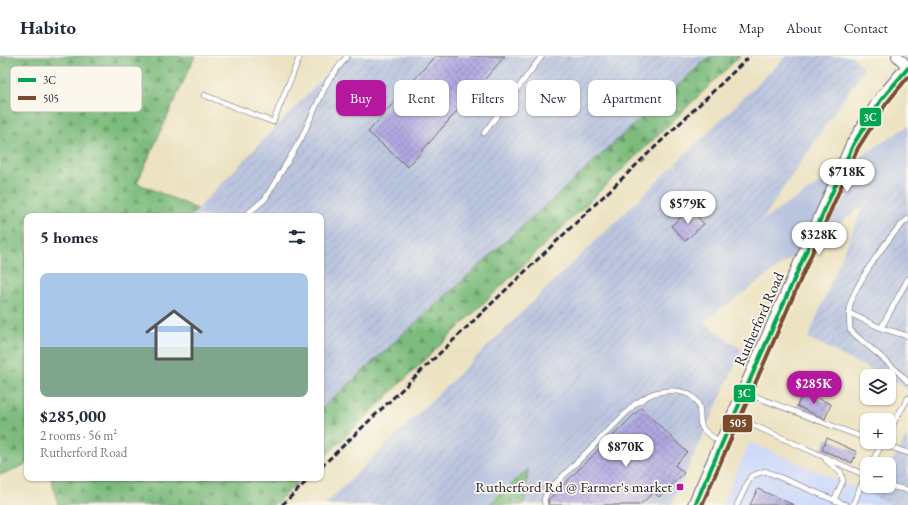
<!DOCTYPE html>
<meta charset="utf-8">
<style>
body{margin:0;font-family:"EB Garamond",serif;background:#f6f6f7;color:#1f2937;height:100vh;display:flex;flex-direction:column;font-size:15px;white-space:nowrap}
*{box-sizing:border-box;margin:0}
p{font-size:13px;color:#747a83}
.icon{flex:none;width:22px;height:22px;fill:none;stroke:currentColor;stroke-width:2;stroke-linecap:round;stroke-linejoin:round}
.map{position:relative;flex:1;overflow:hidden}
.drawer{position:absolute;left:24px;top:157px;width:300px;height:268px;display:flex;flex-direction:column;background:#fff;border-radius:8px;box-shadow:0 1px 3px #0004}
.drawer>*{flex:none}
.banner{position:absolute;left:336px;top:24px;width:380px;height:36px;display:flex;gap:8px}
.fabs{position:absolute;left:860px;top:313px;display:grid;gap:8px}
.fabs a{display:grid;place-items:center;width:36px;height:36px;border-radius:8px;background:#fff;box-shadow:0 1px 3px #0004;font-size:20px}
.price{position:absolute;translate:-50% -34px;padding:0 9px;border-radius:14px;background:#fff;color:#222;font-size:13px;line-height:26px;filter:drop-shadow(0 1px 2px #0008)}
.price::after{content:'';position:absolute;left:50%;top:24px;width:12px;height:9px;margin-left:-6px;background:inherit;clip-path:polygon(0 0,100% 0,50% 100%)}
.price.current{background:#b5179e;color:#fff}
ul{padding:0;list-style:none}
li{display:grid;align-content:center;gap:8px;height:212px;padding:0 16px}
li+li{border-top:1px solid #e0e1e3}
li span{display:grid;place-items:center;height:124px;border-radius:8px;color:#555}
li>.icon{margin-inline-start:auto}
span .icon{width:72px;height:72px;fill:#fffc;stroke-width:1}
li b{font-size:17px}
h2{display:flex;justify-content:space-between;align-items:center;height:48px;padding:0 16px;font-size:17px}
.chip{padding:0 14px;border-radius:8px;background:#fff;box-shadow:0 1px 3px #0004;font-size:14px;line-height:36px}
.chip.current{background:#b5179e;color:#fff}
header{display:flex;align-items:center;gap:24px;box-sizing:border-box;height:56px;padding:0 20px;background:#fff;border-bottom:1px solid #e0e1e3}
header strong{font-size:19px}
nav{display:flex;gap:22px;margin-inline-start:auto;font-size:14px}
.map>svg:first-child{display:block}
</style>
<header>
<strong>Habito</strong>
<nav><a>Home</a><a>Map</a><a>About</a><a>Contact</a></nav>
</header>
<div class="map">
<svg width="908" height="449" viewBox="0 0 908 449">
<defs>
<pattern id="industrial-furrows" width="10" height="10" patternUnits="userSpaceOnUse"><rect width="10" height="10" fill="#bac4de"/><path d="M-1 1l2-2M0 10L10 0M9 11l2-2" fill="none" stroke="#a0a8bf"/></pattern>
<pattern id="forest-firs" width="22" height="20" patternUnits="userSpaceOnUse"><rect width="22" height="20" fill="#7bbb7c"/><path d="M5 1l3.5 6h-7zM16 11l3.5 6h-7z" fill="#649867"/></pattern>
<pattern id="building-cross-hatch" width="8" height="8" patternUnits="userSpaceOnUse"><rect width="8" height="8" fill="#b0a7e2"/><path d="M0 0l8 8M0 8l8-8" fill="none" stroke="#8f88b8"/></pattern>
</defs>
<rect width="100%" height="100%" fill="#fbf7ec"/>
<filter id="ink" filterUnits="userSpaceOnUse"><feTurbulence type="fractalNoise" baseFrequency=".025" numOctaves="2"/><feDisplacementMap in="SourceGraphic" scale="8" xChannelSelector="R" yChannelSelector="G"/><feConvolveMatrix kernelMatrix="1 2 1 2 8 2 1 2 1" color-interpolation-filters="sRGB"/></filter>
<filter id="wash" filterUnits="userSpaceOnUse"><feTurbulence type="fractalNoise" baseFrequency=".012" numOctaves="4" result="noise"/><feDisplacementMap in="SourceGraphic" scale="16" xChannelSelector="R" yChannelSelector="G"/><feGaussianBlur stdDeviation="0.9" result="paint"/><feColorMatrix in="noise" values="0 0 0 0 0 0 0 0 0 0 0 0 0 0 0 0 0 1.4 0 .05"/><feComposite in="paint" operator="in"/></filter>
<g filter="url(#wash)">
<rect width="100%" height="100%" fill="#ece2c1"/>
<path fill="#cfdafa" d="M750,386L871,439L891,449H722Z"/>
<path fill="url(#industrial-furrows)" d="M344,0H710L321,353V160H191Z
M786,0H852L864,13L761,165L443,449H324Z
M908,121V333L889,323V320H883L808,282L863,150Z
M703,265L742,294L671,449H522L524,447L528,413L682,281Z
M908,379V449H891L871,439L877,430H889V410Z"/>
<path fill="#bac4de" d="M908,70V121L863,150L682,281L528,413L489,449H443L761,165Z"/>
<path fill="url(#forest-firs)" stroke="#4e6e5c" d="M0,0H195L137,127L198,153L191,160H27V408L0,419Z
M710,0H740L321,404V353Z
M528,413L524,447L522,449H489Z
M51,422H237L240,426L245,422H302L274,449H58Z"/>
<g id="blocks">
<path fill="url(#building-cross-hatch)" d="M435,0H505L408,111L368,76Z
M690,153L704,168L685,185L671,170Z
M803,336L831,348L825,363L797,350Z
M641,352L687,396L675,409L684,417L659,441L654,436L640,449H549L548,444Z
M827,382L857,396L852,407L822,394Z
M758,433L794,449H750Z"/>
</g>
</g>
<g filter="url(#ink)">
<use href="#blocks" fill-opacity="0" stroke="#69656a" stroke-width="1"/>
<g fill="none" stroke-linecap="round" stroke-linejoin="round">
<defs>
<path id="lane" d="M204,39L273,66L300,0
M484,77L542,0
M245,160L265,143L301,83L311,61L328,25L347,0
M908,163C891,176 855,229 850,249C848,257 850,266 850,274C869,292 890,306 908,326
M849,257L881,272L908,223
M881,272L908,280
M746,337L867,383
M735,361L867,420
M889,375L908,342
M876,386L908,397
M826,404L841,417L843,425L834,444
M871,408L883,386
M889,430L908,434
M545,449L544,444L547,436L636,347C642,344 648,339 655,337C670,333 693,333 699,350C701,357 698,369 704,374C708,379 716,383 722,387
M737,449L751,420L765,415L846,449
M853,449L867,415"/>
<path id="street" d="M897,0L908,11"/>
<path id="secondary" d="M695,449L853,89L881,44L908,12"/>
</defs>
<use href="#lane" stroke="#69656a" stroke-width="6"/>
<use href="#street" stroke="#69656a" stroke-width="12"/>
<use href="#secondary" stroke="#69656a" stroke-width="16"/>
<use href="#lane" stroke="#fff" stroke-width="5"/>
<use href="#street" stroke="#fff" stroke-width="10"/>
<use href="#secondary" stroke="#fff" stroke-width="14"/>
<path stroke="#22223b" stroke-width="3" stroke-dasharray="6 3" stroke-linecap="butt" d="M321,411L750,0
M282,449L310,422"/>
<defs>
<path id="bus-1" d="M695,449L853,89L881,44L908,12"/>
<path id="bus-2" d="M702,449L858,92L886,48L908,21"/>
</defs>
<use href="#bus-1" stroke="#fbf7ec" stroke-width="7"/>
<use href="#bus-2" stroke="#fbf7ec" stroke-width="7"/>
<use href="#bus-1" stroke="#00a651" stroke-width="4"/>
<use href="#bus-2" stroke="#7a4b2a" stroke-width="4"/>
</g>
</g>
<rect fill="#b5179e" stroke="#fbf7ec" stroke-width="1.5" x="676" y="427" width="8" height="8" rx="2"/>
<g text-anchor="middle" stroke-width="3.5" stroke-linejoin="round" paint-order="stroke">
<g font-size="15" fill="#22223b" stroke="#fbf7ec">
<text transform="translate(759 263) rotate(-66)" y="5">Rutherford Road</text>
</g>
<g font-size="15" fill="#22223b" stroke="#fbf7ec" text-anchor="end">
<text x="672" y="436">Rutherford Rd @ Farmer's market</text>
</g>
</g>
<rect x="10" y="10" width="132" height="46" rx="6" fill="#fbf7ec" stroke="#bab7b7" stroke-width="1"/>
<rect x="18" y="22" width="18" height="4" fill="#00a651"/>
<rect x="18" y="40" width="18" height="4" fill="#7a4b2a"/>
<g font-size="11" fill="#22223b">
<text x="43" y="28">3C</text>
<text x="43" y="46">505</text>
</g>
<g stroke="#fbf7ec" stroke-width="1.5">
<rect x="859" y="51" width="23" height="20" rx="4" fill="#00a651"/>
<rect x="733" y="328" width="23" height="19" rx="4" fill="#00a651"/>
<rect x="722" y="358" width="31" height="19" rx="4" fill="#7a4b2a"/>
</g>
<g font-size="11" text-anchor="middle" font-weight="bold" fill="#fff">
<text x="870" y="65">3C</text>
<text x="744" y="341">3C</text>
<text x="738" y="371">505</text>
</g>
</svg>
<div class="fabs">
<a><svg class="icon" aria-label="layers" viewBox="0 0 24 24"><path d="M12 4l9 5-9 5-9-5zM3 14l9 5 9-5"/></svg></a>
<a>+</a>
<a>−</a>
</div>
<b class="price" style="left:847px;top:137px">$718K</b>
<b class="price" style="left:688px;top:169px">$579K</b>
<b class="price" style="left:819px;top:200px">$328K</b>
<b class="price current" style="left:814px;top:349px">$285K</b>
<b class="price" style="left:626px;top:412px">$870K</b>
<div class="banner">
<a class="chip current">Buy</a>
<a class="chip">Rent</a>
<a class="chip">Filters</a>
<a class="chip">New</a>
<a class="chip">Apartment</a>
</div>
<section class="drawer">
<h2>5 homes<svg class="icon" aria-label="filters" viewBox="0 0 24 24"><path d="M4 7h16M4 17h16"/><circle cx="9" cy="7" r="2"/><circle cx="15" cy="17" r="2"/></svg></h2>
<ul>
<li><span style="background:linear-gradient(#a9c7e8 60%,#7fa58c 0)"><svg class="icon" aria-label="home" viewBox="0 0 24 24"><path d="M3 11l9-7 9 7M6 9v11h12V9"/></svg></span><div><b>$285,000</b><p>2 rooms · 56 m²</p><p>Rutherford Road</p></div></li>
</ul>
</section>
</div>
